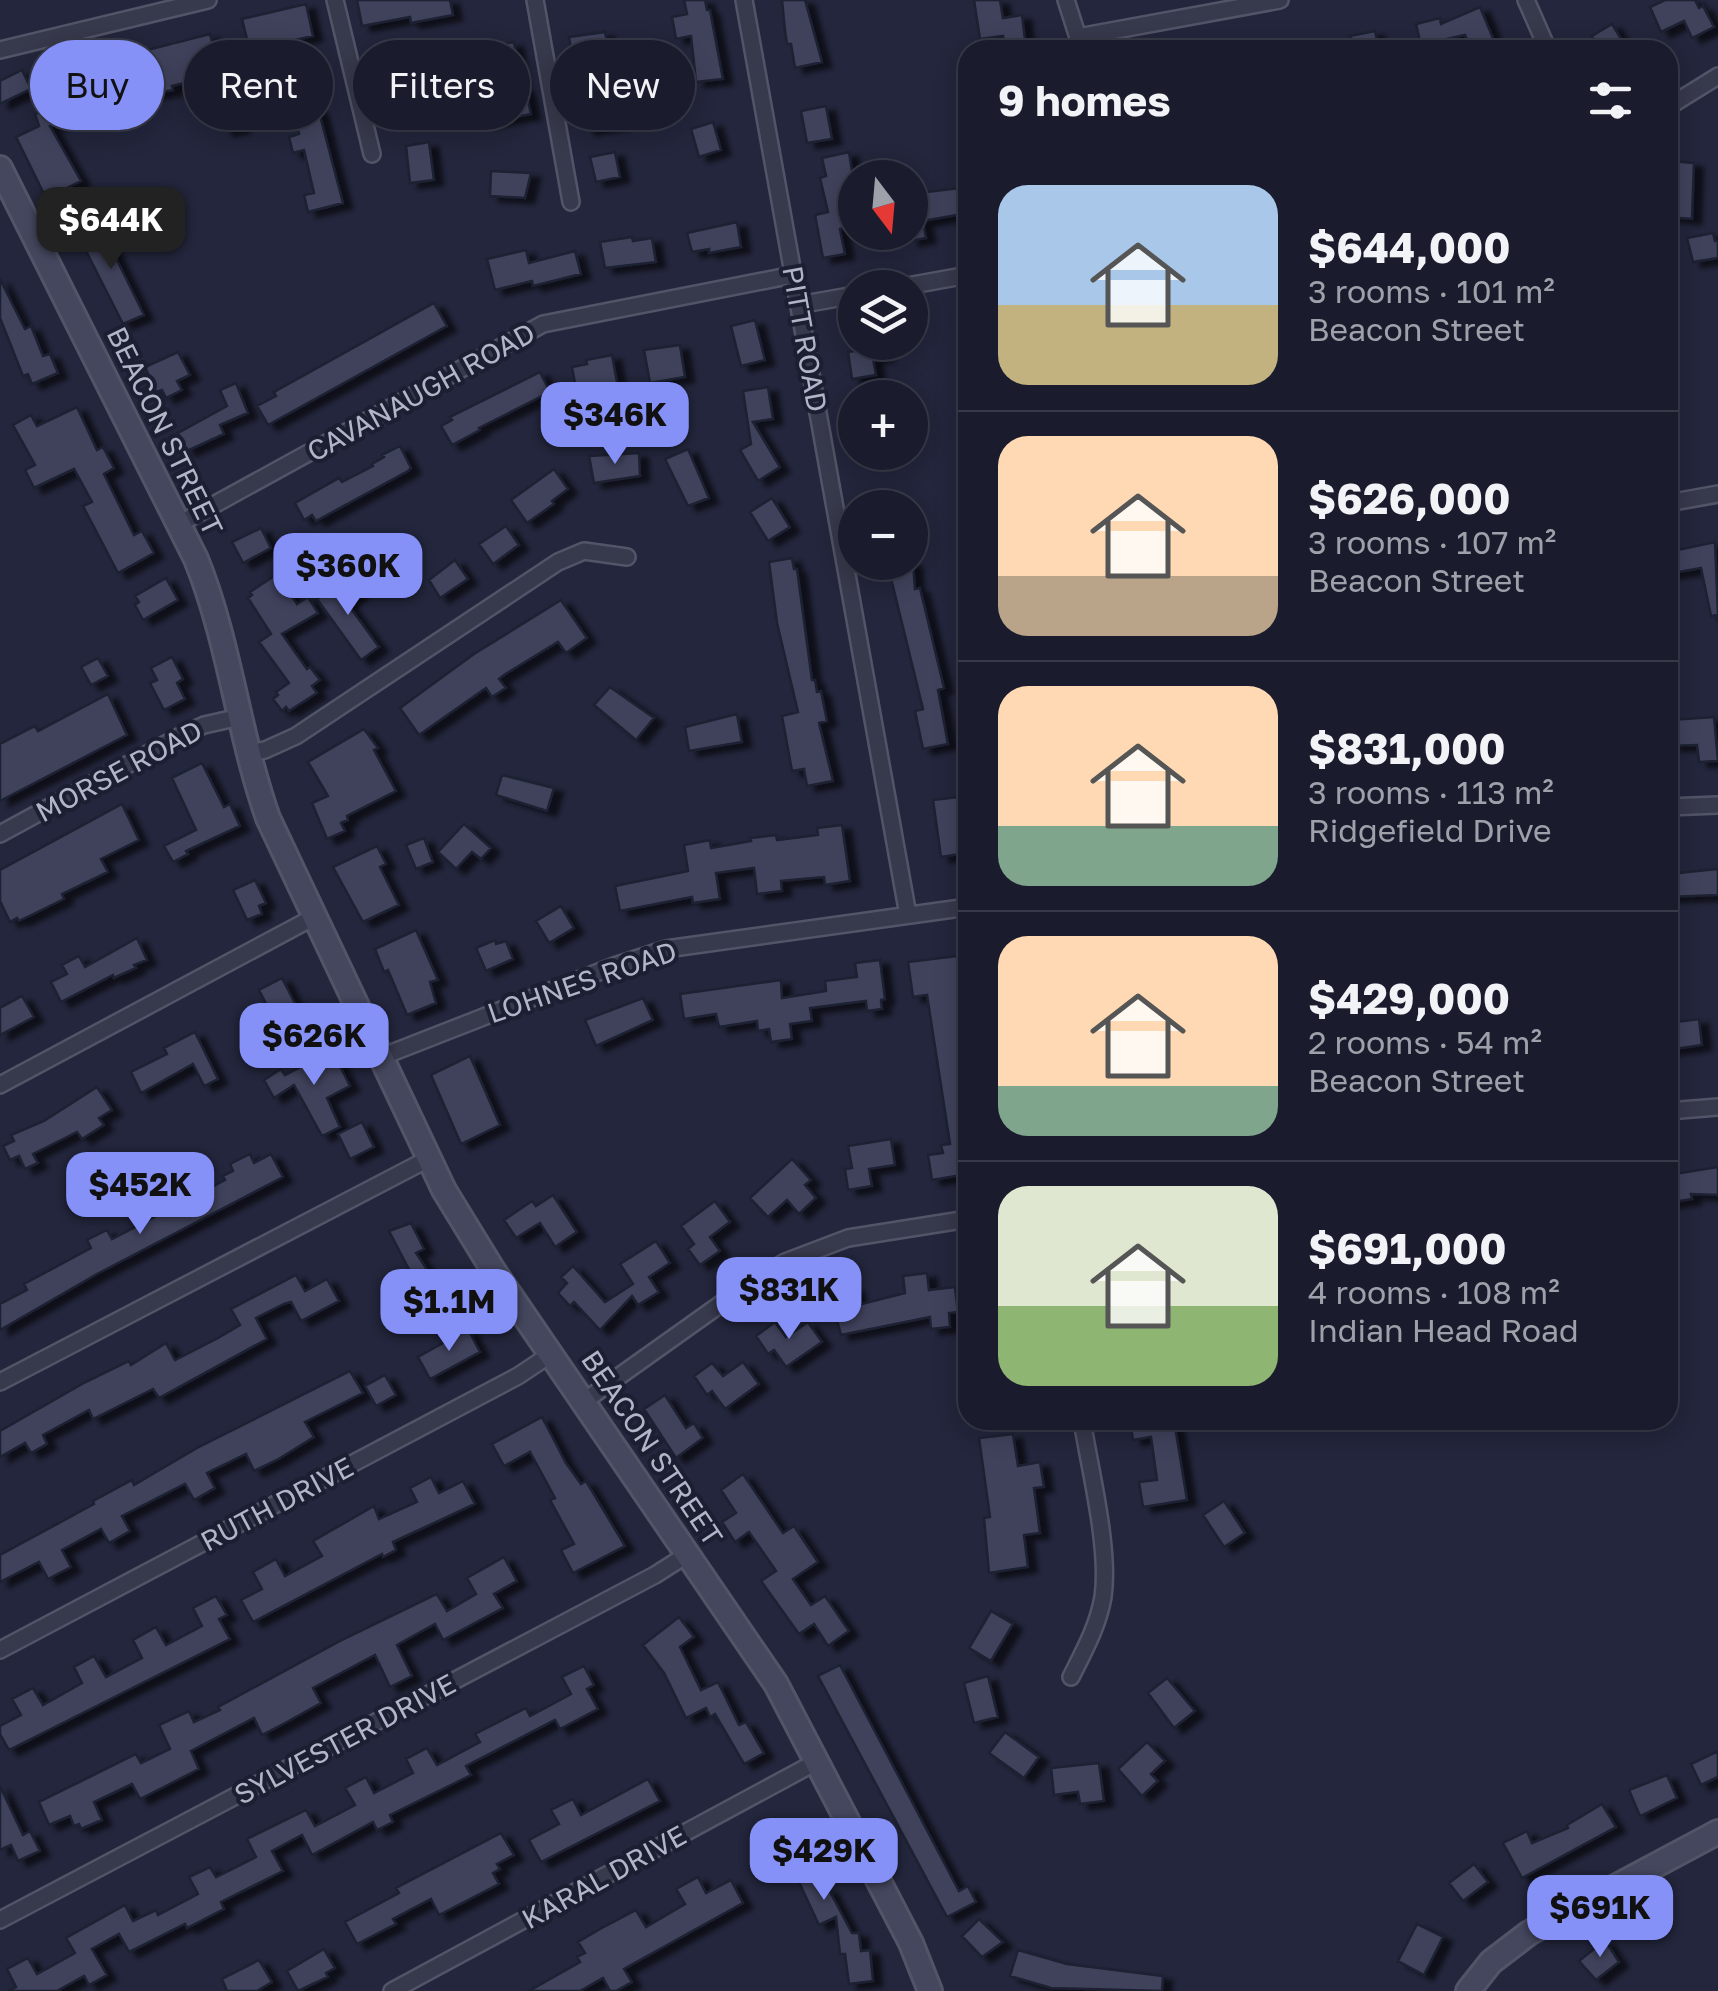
<!DOCTYPE html>
<meta charset="utf-8">
<style>
body{margin:0;font-family:"Golos Text",sans-serif;background:#272939;color:#f1f3f6;height:100vh;display:flex;flex-direction:column;font-size:38px;white-space:nowrap}
*{box-sizing:border-box;margin:0}
p{font-size:32px;color:#9fa1aa}
.icon{flex:none;width:55px;height:55px;fill:none;stroke:currentColor;stroke-width:2;stroke-linecap:round;stroke-linejoin:round}
.map{position:relative;flex:1;overflow:hidden}
.details{position:absolute;left:958px;top:40px;width:720px;height:1390px;display:flex;flex-direction:column;background:#1a1c2d;border-radius:30px;box-shadow:0 5px 25px #0003,0 0 0 2px #383a49}
.details>*{flex:none}
.banner{position:absolute;left:30px;top:40px;width:778px;height:90px;display:flex;gap:20px}
.needle{width:65px;rotate:164deg}
.fabs{position:absolute;left:838px;top:160px;display:grid;gap:20px}
.fabs a{display:grid;place-items:center;width:90px;height:90px;border-radius:50%;background:#1a1c2d;box-shadow:0 5px 25px #0003,0 0 0 2px #383a49;font-size:50px}
.price{position:absolute;translate:-50% -85px;padding:0 22px;border-radius:20px;background:#8691f8;color:#111;font-size:32px;line-height:65px;filter:drop-shadow(0 2px 5px #0008)}
.price::after{content:'';position:absolute;left:50%;top:60px;width:30px;height:22px;margin-left:-15px;background:inherit;clip-path:polygon(0 0,100% 0,50% 100%)}
.price.on{background:#222;color:#fff}
ul{padding:0;list-style:none}
li{display:flex;align-items:center;gap:30px;height:250px;padding:0 40px}
li+li{border-top:2px solid #383a49}
li span{display:grid;place-items:center;flex:none;width:280px;height:200px;border-radius:30px;color:#555}
li>.icon{margin-inline-start:auto}
span .icon{width:120px;height:120px;fill:#fffc;stroke-width:1}
li b{font-size:42px}
h2{display:flex;justify-content:space-between;align-items:center;height:120px;padding:0 40px;font-size:42px}
.chip{padding:0 35px;border-radius:45px;background:#1a1c2d;box-shadow:0 5px 25px #0003,0 0 0 2px #383a49;font-size:35px;line-height:90px}
.chip.on{background:#8691f8;color:#111}
.map>svg:first-child{display:block}
</style>
<div class="map">
<svg width="1718" height="1991" viewBox="0 0 1718 1991">
<defs>
<filter id="shadow"><feDropShadow dx="9" dy="5" stdDeviation="2.5" flood-color="#0009"/></filter>
</defs>
<rect width="100%" height="100%" fill="#23263c"/>
<path fill="#3f425c" stroke="#1e2033" stroke-width="2.5" filter="url(#shadow)" d="M357,0H450L453,15L411,23L410,17L362,26Z
M684,0H705L707,10H710L723,79L696,82L691,36L676,39L672,17L687,14Z
M782,0H805L822,62L795,68L791,44H787L785,31Z
M974,0H1000L1003,18L1022,15L1025,39L1004,42L1003,36L980,39Z
M1665,0H1695L1699,8L1703,6L1714,27L1692,38L1684,21L1661,32L1650,7Z
M306,4L313,36L291,41L293,53L253,63L242,19Z
M1480,7L1498,50H1472L1465,35L1438,41L1440,50H1422L1416,24L1440,18L1441,24Z
M1612,24L1628,50H1600L1592,36Z
M1375,31L1379,50H1354L1350,36Z
M605,32L610,58L594,61L599,91L620,88L624,112H620L622,124L586,130L580,60L573,61L569,37Z
M210,34L219,68L203,72L205,78L172,86L173,90L138,97L133,78L100,87L93,60L117,54L119,59L147,54V50Z
M514,42L522,89L525,88L531,114L486,123L481,101L490,100L486,70L480,71L477,52L487,51L486,47Z
M22,70L31,89L0,104V81Z
M74,104L78,119L50,126L81,181L46,198L16,137L39,126L35,114Z
M826,106L832,139L807,143L801,111Z
M318,108L343,203L308,212L304,195L314,193L304,150L293,153L289,137L299,134L294,114Z
M238,111L241,128L224,131L220,114Z
M713,122L721,150L699,157L691,129Z
M429,142L434,180L410,183L406,146Z
M615,152L620,177L596,182L590,157Z
M849,152L855,189L842,192L849,227L840,229L845,254L823,258L815,215L828,212L820,178L826,176L822,158Z
M1670,161L1694,163L1692,219L1668,217Z
M491,171L531,173L525,198L490,196Z
M968,187V213L923,221L926,238L910,241V194Z
M95,215L144,315L123,324L83,245L91,241L81,222Z
M737,222L741,247L709,253V249L692,252L687,233Z
M1713,233L1715,241H1718V258L1693,262L1687,238Z
M632,237L633,241L652,238L656,262L605,268L600,242Z
M526,250L529,263L575,251L581,274L533,286L532,281L495,290L487,259Z
M0,279L25,329L31,326L43,356L50,354L58,373L32,384L28,374L23,376L0,318Z
M434,303L447,326L268,425L257,406L276,396L274,392Z
M755,320L765,360L741,366L731,326Z
M854,342H884L885,356L873,358L876,375L852,379L848,352L855,351Z
M680,345L685,377L650,383L644,350Z
M178,352L190,375L177,381L182,390L166,398L162,390L156,392L145,367Z
M612,355L619,393L578,400L572,367L587,364L586,360Z
M540,372L550,392L479,428L480,430L452,445L441,426L452,420L450,417Z
M236,383L248,413L220,425L224,434L187,451L178,433L227,406L220,390Z
M768,387L773,419L753,422L780,467L758,481L740,450L751,444L743,391Z
M77,407L97,450L103,447L114,468L104,474L134,535L142,531L154,553L118,573L83,506L92,502L74,469L34,488L25,470L35,465L13,425L31,415L37,426Z
M400,446L411,468L408,471L316,521L312,515L304,520L295,503L339,478L342,482L373,466L372,464L384,457L382,455Z
M688,449L709,498L688,506L665,459Z
M639,453L640,476L594,483L589,456Z
M554,469L568,489L552,501L554,504L527,523L511,500Z
M772,498L790,527L768,541L750,512Z
M506,526L519,545L493,564L479,544Z
M261,528L271,548L243,563L232,542Z
M1715,542L1718,615L1711,616L1701,568L1668,574V552Z
M792,558L794,569H797L812,680H815L817,692L821,691L827,721L819,723L833,781L807,786L804,769L792,771L782,716L798,712L777,623L769,562Z
M455,560L468,579L440,598L429,580Z
M887,562H913L915,589L920,588L944,688L938,690L948,744L923,749L915,711L923,709Z
M277,574L297,604L308,597L318,613L282,634L307,669L310,667L320,680L312,686L317,693L289,711L286,707L282,711L273,699L278,695L276,692L289,683L259,642L271,634L248,598L252,595L250,592Z
M350,577L360,592L347,603L379,647L361,660L317,599Z
M166,578L178,600L143,620L135,605L139,602L135,596Z
M561,600L587,638L566,653L558,642L504,675L499,679L506,688L492,697L486,688L419,735L400,708L474,654Z
M172,657L183,679L177,683L185,699L164,710L150,683L157,680L151,668Z
M98,658L108,676L91,685L81,667Z
M610,687L654,718L636,740L594,705Z
M108,694L127,735L0,801V744L35,726L38,731Z
M737,714L742,742L689,751L685,727Z
M1714,717L1718,761L1699,762L1697,745L1671,746L1670,720Z
M364,729L378,748L374,750L396,791L347,816L348,820L341,823L345,831L327,839L312,803L328,796L308,762Z
M202,763L224,807L230,804L240,826L186,851L188,854L173,862L164,846L196,830L172,778Z
M502,775L554,788L547,811L496,795Z
M958,797L966,853L941,857L933,800Z
M122,804L139,840L101,859L108,872L62,894L64,899L19,921L17,918L10,922L0,901V870Z
M464,824L491,848L481,859L472,852L456,869L438,852Z
M842,825L850,881L825,885L824,877L781,881L782,891L757,894L754,868L716,873L720,899L693,903L692,897L620,911L615,886L688,871L684,845L710,840L711,848L751,841L750,838L776,835L777,840L818,835L817,828Z
M424,838L433,862L416,869L406,845Z
M377,846L386,864L380,867L399,905L363,922L333,867Z
M1718,869V895L1668,897V874Z
M255,880L266,903L259,906L262,914L247,920L233,890Z
M561,906L574,928L549,943L536,921Z
M416,930L438,980L430,982L436,1003L407,1015L388,970L384,972L375,949Z
M137,938L147,960L134,965L136,968L114,978L113,975L61,1002L51,982L67,974L62,965L79,956L85,967Z
M495,940L496,944L506,941L513,959L486,971L476,948Z
M965,955L968,1029L958,1030L968,1075V1174L932,1180L928,1155L943,1153L941,1145L950,1144L927,995L913,997L908,962Z
M880,960L885,999L881,1000L882,1009L867,1011L866,1001L810,1008L812,1021L790,1024L792,1039L771,1042L769,1029L758,1031L757,1021L719,1027L716,1014L684,1019L680,994L781,980L782,998L826,991L825,981L857,977L855,963Z
M282,978L300,1013L292,1018L295,1026L281,1033L259,990Z
M22,996L34,1017L0,1035V1008Z
M643,998L653,1020L596,1046L585,1020Z
M1699,1019L1702,1045L1668,1050V1023Z
M195,1032L218,1079L204,1086L193,1064L141,1093L131,1072L167,1054L164,1048Z
M332,1050L350,1086L327,1098L340,1127L322,1136L294,1085L274,1098L264,1080L281,1069L285,1075Z
M470,1056L500,1125L461,1144L431,1075Z
M97,1087L112,1110L99,1118L104,1125L82,1139L77,1132L33,1154L38,1163L25,1169L19,1156L10,1160L3,1146L14,1141L11,1135L44,1121Z
M362,1122L374,1147L350,1159L338,1134Z
M891,1139L895,1165L869,1169L872,1186L848,1190L845,1169L852,1168L848,1146Z
M250,1154L254,1163L271,1154L283,1177L97,1274L0,1330V1304L27,1290L24,1284L91,1248L87,1240L107,1230L112,1239L225,1180L223,1176L233,1171L230,1164Z
M792,1159L811,1180L805,1185L816,1198L799,1214L787,1200L768,1217L750,1198Z
M1718,1167V1195L1691,1194L1692,1199L1668,1203V1175Z
M553,1195L577,1232L555,1247L540,1223L516,1238L504,1220L532,1201L536,1206Z
M715,1201L730,1222L710,1237L720,1251L700,1265L688,1249L694,1244L681,1226Z
M411,1223L424,1249L416,1253L434,1280L441,1276L457,1301L438,1313L424,1292L420,1295L411,1283L415,1281L389,1231Z
M656,1241L670,1263L649,1277L659,1292L638,1305L632,1296L600,1330L574,1302L570,1306L558,1293L567,1283L561,1277L573,1266L605,1302L633,1284L620,1264Z
M927,1273L929,1290L955,1287L958,1312L949,1313L950,1327L931,1329L930,1317L841,1335L830,1294L855,1287L858,1305L905,1293L903,1276Z
M296,1275L305,1291L327,1279L339,1301L301,1321L291,1302L284,1304L256,1318L267,1339L159,1398L153,1389L93,1419L89,1410L43,1435L47,1444L31,1453L25,1443L0,1457V1431L82,1384L129,1361L131,1365L166,1343L175,1360L218,1338L240,1325L231,1309Z
M775,1322L786,1337L808,1322L822,1342L786,1367L774,1350L768,1354L756,1336Z
M468,1329L480,1352L430,1379L418,1357Z
M743,1362L759,1384L725,1409L712,1391L707,1395L694,1376L712,1363L723,1376Z
M350,1371L363,1393L305,1422L314,1437L277,1460L254,1471L246,1454L207,1473L215,1488L194,1500L185,1484L122,1516L130,1531L109,1543L101,1529L62,1550L71,1567L48,1579L39,1562L0,1582V1555L94,1504L93,1501L132,1480L134,1485L197,1448Z
M385,1375L396,1395L376,1406L365,1386Z
M665,1395L686,1428L694,1423L703,1438L676,1458L644,1409Z
M542,1417L566,1463L581,1484L586,1481L625,1546L573,1573L561,1550L574,1544L550,1500L555,1498L530,1452L504,1466L492,1444Z
M1130,1420H1174L1187,1500L1143,1507L1139,1482L1157,1480L1151,1437L1133,1440Z
M1013,1434L1018,1466L1040,1462L1044,1487L1034,1488L1040,1533L1024,1535L1028,1567L989,1573L984,1518L990,1517L979,1438Z
M743,1474L783,1533L794,1526L818,1562L793,1579L811,1605L825,1596L849,1631L828,1646L814,1624L799,1634L761,1581L776,1571L749,1532L735,1542L722,1522L736,1513L721,1490Z
M431,1477L439,1493L463,1481L475,1504L393,1542L396,1550L383,1557L382,1554L253,1622L241,1600L262,1589L253,1572L276,1559L285,1576L322,1556L313,1541L374,1506L379,1519L417,1502L410,1488Z
M1224,1501L1245,1533L1224,1547L1203,1515Z
M504,1557L517,1581L494,1594L503,1608L443,1640L435,1624L397,1645L412,1676L390,1687L375,1655L313,1688L321,1703L285,1723L262,1735L254,1718L191,1751L199,1769L140,1799L132,1784L94,1802L102,1820L81,1829L79,1824L74,1826L70,1816L49,1825L39,1802L136,1754L141,1763L170,1749L159,1725L189,1711L194,1722L220,1710L218,1707L340,1641L437,1594L447,1611L476,1594L467,1578Z
M216,1596L227,1615L219,1619L230,1639L9,1750L0,1734V1726L21,1715L12,1699L33,1688L43,1705L82,1683L74,1667L94,1656L106,1677L142,1658L133,1640L156,1627L166,1645L202,1626L193,1608Z
M991,1611L1013,1624L991,1661L969,1648Z
M679,1617L694,1637L680,1647L701,1690L718,1682L739,1725L746,1722L764,1753L744,1764L715,1714L710,1717L706,1708L686,1718L664,1673L643,1645Z
M840,1665L959,1891L968,1886L976,1902L947,1917L818,1676Z
M584,1666L594,1685L587,1689L598,1709L560,1729L555,1720L466,1766L471,1775L390,1815L393,1822L377,1830L373,1822L312,1855L302,1835L272,1851L283,1871L221,1902L224,1909L187,1928L185,1924L129,1952L119,1934L92,1949L107,1975L89,1985L84,1976L57,1991H8L16,1987L7,1969L28,1958L37,1974L75,1953L66,1938L125,1905L133,1921L156,1910L158,1915L198,1894L189,1877L210,1867L216,1877L256,1857L247,1839L306,1810L315,1826L355,1805L345,1788L366,1777L374,1793L413,1773L406,1759L427,1748L437,1765L480,1742L475,1734L526,1708L530,1716L571,1694L562,1677Z
M988,1676L998,1717L974,1723L964,1683Z
M1167,1678L1195,1711L1174,1728L1148,1693Z
M1005,1732L1039,1757L1024,1778L989,1753Z
M1147,1742L1165,1761L1151,1774L1158,1781L1142,1796L1118,1769Z
M1718,1751V1777L1701,1785L1691,1764Z
M1099,1763L1104,1801L1080,1804L1078,1792L1054,1795L1051,1768Z
M1667,1775L1677,1798L1640,1816L1629,1790Z
M648,1779L660,1801L541,1862L529,1840L559,1824L551,1810L573,1799L581,1815Z
M0,1786L23,1835L30,1831L40,1851L18,1861L11,1845L0,1850Z
M1602,1804L1616,1827L1522,1878L1503,1843L1527,1831L1532,1843L1568,1828L1567,1825Z
M795,1820L809,1848L801,1852L822,1891L828,1888L852,1933H859L861,1951L870,1950L873,1981L849,1984L845,1954H840L836,1917L819,1925L783,1848L778,1850L770,1833Z
M501,1833L514,1855L497,1864L500,1869L493,1873L499,1884L439,1915L431,1899L393,1919L396,1924L357,1944L345,1922L399,1893L396,1888Z
M1474,1864L1488,1882L1463,1901L1449,1883Z
M698,1877L706,1893L731,1880L743,1903L624,1969L632,1982L616,1991H610L603,1978L580,1991H529L580,1962L577,1957L585,1953L578,1942L600,1929L636,1910L646,1927L685,1904L676,1889Z
M979,1919L1003,1942L982,1957L962,1936Z
M1417,1924L1443,1937L1424,1975L1398,1961Z
M1605,1940L1619,1962L1596,1980L1579,1961Z
M324,1949L335,1968L326,1973L328,1977L298,1991L287,1971Z
M1018,1950L1067,1964L1163,1976L1162,1991L1051,1988L1010,1976Z
M259,1960L272,1982L257,1991H227L222,1979Z"/>
<g fill="none" stroke-linecap="round" stroke-linejoin="round">
<defs>
<path id="street" d="M335,0L372,154
M535,0L571,202
M744,0L908,915
M1066,0L1082,50
M1526,0L1548,50
M1078,37L1280,0
M0,50L208,0
M1668,107L1718,76
M896,288L968,275
M798,305L855,295
M1668,503L1718,494
M179,524L543,324L793,275
M248,753L265,750L296,736L558,562L584,551L627,557
M1668,807L1718,805
M0,834L184,734L204,725L240,717
M381,1057L614,966L666,949L968,907
M0,1085L314,917
M1668,1111L1718,1107
M0,1382L428,1159
M583,1402L746,1286L785,1262L848,1238L968,1219
M0,1650L518,1376L551,1354
M1071,1677C1084,1651 1098,1626 1103,1597C1110,1548 1090,1471 1082,1420
M0,1920L655,1575L688,1554
M392,1991L816,1762"/>
<path id="secondary" d="M0,168L196,559C230,643 238,733 268,818L444,1190L493,1270L776,1684L911,1943L930,1991
M1468,1991L1491,1962L1529,1933L1718,1832"/>
</defs>
<use href="#street" stroke="#525467" stroke-width="20"/>
<use href="#secondary" stroke="#525467" stroke-width="28"/>
<use href="#street" stroke="#37394c" stroke-width="15"/>
<use href="#secondary" stroke="#45475f" stroke-width="22"/>
</g>
<g text-anchor="middle" stroke-width="8" stroke-linejoin="round" paint-order="stroke">
<g font-size="28" fill="#b2b4c8" stroke="#1c1e31">
<text transform="translate(805 339) rotate(80)" y="10">PITT ROAD</text>
<text transform="translate(421 392) rotate(-29)" y="10">CAVANAUGH ROAD</text>
<text transform="translate(165 431) rotate(64)" y="10">BEACON STREET</text>
<text transform="translate(119 771) rotate(-28)" y="10">MORSE ROAD</text>
<text transform="translate(582 982) rotate(-19)" y="10">LOHNES ROAD</text>
<text transform="translate(652 1448) rotate(56)" y="10">BEACON STREET</text>
<text transform="translate(277 1504) rotate(-28)" y="10">RUTH DRIVE</text>
<text transform="translate(345 1739) rotate(-28)" y="10">SYLVESTER DRIVE</text>
<text transform="translate(604 1877) rotate(-29)" y="10">KARAL DRIVE</text>
</g>
</g>
</svg>
<div class="fabs">
<a><svg class="needle" viewBox="-14 -14 28 28"><path d="M0-13l5 13h-10z" fill="#e53935"/><path d="M0 13l5-13h-10z" fill="#9fa1aa"/></svg></a>
<a><svg class="icon" aria-label="layers" viewBox="0 0 24 24"><path d="M12 4l9 5-9 5-9-5zM3 14l9 5 9-5"/></svg></a>
<a>+</a>
<a>−</a>
</div>
<b class="price on" style="left:111px;top:272px">$644K</b>
<b class="price" style="left:615px;top:467px">$346K</b>
<b class="price" style="left:348px;top:618px">$360K</b>
<b class="price" style="left:314px;top:1088px">$626K</b>
<b class="price" style="left:140px;top:1237px">$452K</b>
<b class="price" style="left:789px;top:1342px">$831K</b>
<b class="price" style="left:449px;top:1354px">$1.1M</b>
<b class="price" style="left:824px;top:1903px">$429K</b>
<b class="price" style="left:1600px;top:1960px">$691K</b>
<div class="banner">
<a class="chip on">Buy</a>
<a class="chip">Rent</a>
<a class="chip">Filters</a>
<a class="chip">New</a>
</div>
<section class="details">
<h2>9 homes<svg class="icon" aria-label="filters" viewBox="0 0 24 24"><path d="M4 7h16M4 17h16"/><circle cx="9" cy="7" r="2"/><circle cx="15" cy="17" r="2"/></svg></h2>
<ul>
<li><span style="background:linear-gradient(#a9c7e8 60%,#c2b280 0)"><svg class="icon" aria-label="home" viewBox="0 0 24 24"><path d="M3 11l9-7 9 7M6 9v11h12V9"/></svg></span><div><b>$644,000</b><p>3 rooms · 101 m²</p><p>Beacon Street</p></div></li>
<li><span style="background:linear-gradient(#ffd9b3 70%,#b9a48a 0)"><svg class="icon" aria-label="home" viewBox="0 0 24 24"><path d="M3 11l9-7 9 7M6 9v11h12V9"/></svg></span><div><b>$626,000</b><p>3 rooms · 107 m²</p><p>Beacon Street</p></div></li>
<li><span style="background:linear-gradient(#ffd9b3 70%,#7fa58c 0)"><svg class="icon" aria-label="home" viewBox="0 0 24 24"><path d="M3 11l9-7 9 7M6 9v11h12V9"/></svg></span><div><b>$831,000</b><p>3 rooms · 113 m²</p><p>Ridgefield Drive</p></div></li>
<li><span style="background:linear-gradient(#ffd9b3 75%,#7fa58c 0)"><svg class="icon" aria-label="home" viewBox="0 0 24 24"><path d="M3 11l9-7 9 7M6 9v11h12V9"/></svg></span><div><b>$429,000</b><p>2 rooms · 54 m²</p><p>Beacon Street</p></div></li>
<li><span style="background:linear-gradient(#dfe7d0 60%,#8fb573 0)"><svg class="icon" aria-label="home" viewBox="0 0 24 24"><path d="M3 11l9-7 9 7M6 9v11h12V9"/></svg></span><div><b>$691,000</b><p>4 rooms · 108 m²</p><p>Indian Head Road</p></div></li>
</ul>
</section>
</div>
